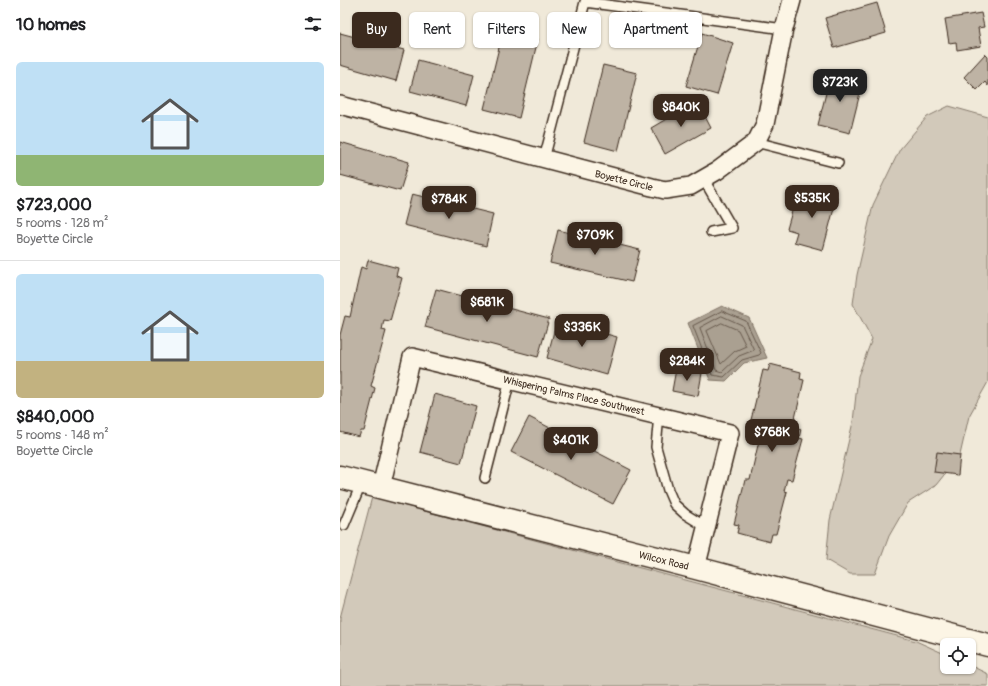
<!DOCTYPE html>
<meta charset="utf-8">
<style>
body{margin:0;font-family:Pangolin,sans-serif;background:#f2f2f2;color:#202124;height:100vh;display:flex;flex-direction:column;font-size:15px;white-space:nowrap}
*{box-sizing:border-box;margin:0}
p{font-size:13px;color:#757577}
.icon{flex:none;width:22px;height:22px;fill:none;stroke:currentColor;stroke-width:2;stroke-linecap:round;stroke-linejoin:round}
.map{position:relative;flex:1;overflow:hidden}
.drawer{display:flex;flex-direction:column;background:#fff;width:340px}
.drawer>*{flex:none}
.top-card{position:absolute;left:12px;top:12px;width:380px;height:36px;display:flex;gap:8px}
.fabs{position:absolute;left:600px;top:638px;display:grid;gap:8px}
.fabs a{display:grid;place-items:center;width:36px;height:36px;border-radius:6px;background:#fff;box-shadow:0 1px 3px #0004;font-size:20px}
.price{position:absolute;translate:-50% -34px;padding:0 9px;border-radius:8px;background:#3b2a1e;color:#fff;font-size:13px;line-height:26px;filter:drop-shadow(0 1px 2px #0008)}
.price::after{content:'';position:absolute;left:50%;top:24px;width:12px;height:9px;margin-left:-6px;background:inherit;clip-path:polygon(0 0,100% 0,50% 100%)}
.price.current{background:#222;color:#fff}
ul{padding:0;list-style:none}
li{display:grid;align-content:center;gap:8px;height:212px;padding:0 16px}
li+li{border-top:1px solid #e0e0e0}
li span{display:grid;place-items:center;height:124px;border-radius:6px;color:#555}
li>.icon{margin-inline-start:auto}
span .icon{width:72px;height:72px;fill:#fffc;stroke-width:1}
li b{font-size:17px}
h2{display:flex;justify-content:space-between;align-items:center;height:48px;padding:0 16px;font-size:17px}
.tag{padding:0 14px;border-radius:6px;background:#fff;box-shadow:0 1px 3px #0004;font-size:14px;line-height:36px}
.tag.current{background:#3b2a1e;color:#fff}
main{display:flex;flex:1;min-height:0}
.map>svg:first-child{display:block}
</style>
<main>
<section class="drawer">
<h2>10 homes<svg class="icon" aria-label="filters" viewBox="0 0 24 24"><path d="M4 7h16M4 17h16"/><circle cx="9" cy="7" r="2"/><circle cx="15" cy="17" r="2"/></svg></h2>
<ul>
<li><span style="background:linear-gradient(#bfe0f5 75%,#8fb573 0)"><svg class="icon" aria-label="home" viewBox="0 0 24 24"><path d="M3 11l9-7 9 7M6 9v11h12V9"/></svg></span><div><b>$723,000</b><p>5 rooms · 128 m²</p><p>Boyette Circle</p></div></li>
<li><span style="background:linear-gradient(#bfe0f5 70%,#c2b280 0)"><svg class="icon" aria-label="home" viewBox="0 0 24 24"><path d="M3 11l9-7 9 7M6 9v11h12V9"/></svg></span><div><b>$840,000</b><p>5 rooms · 148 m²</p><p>Boyette Circle</p></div></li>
</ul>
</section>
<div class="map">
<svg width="648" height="686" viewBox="0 0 648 686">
<rect width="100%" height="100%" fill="#f0e9d9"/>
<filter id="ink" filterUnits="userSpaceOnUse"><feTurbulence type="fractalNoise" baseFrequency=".025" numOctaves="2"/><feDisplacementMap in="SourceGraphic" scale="8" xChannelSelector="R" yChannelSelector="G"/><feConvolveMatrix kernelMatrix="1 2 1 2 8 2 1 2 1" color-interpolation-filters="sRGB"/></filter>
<g filter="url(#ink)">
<path fill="#d2c9ba" stroke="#867a6c" d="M609,106L648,117V382L629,416L620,455L596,485L568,503L549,536L535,574H510L486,560L490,520L513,422L518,376L532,339L513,304L517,275L533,205L560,149L587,117Z
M32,497L576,641L607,655V667H629V665L648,674V686H0V618Z"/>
<path fill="#aaa091" stroke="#7e7163" d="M382,306L409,318L427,358L404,363L386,381L370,380L348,323Z"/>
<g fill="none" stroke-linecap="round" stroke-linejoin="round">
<path stroke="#67594c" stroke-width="1" d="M382,311L406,321L421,353L419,355L402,360L384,377L372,375L353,326Z
M382,316L402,325L414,350L399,356L382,372L376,370L360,328Z
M382,323L398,330L406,346L395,351L381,364L367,331Z"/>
</g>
<path fill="#beb3a4" stroke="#3b2a1e" d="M537,3L546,33L494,48L485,18Z
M641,13L644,27L638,28L641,46L617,50L616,42L609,43L605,19Z
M163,31L198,39L179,118L144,109Z
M0,33L64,50L56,81L0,65Z
M362,33L393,43L377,95L346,86Z
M645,54L648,57V86L645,82L637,90L624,77Z
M78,60L134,75L126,106L70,91Z
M263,65L297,73L278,151L244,142Z
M491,73L523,81L510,133L478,125Z
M357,101L371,128L325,154L311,128Z
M0,142L69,162L60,191L0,175Z
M468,189L497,197L483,250L454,242L457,232L447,229L456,197L465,200Z
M72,194L153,214L146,246L64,225Z
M218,230L300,250L292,282L210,263Z
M28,260L58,268L56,276L62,278L50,321L44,320L42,330L46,331L31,386L35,388L24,431H21L19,437L0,432V335L5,316L10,317L21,267L26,269Z
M96,289L209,319L198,357L85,327Z
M217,320L277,337L267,375L207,358Z
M430,364L461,372L460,379L464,380L453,427L461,429L459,438L463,439L452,480L447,479L444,491L447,492L436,534H432L430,542L397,533L399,525L394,524L405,480H410L423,423L411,420L423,370L428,371Z
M336,369L362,373L358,396L332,391Z
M95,394L136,406L121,463L80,452Z
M189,417L291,470L273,504L171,452Z
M597,452L620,455L618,475L594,472Z"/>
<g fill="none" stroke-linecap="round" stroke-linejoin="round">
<defs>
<path id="lane" d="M416,142L498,163
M204,159L245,2L444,29
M363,178L392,228L371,232
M319,415L316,447L328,490L334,504L345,514L366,527
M145,478L170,380
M4,525L22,482"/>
<path id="street" d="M0,105L312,187L325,190L351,186L377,171L416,142L425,124L444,29L452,0
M41,487L72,357L390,433L356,568"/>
<path id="secondary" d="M0,477L356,568L648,645"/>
</defs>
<use href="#lane" stroke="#3b2a1e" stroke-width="12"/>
<use href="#street" stroke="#3b2a1e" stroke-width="20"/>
<use href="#secondary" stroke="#3b2a1e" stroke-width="25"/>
<use href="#lane" stroke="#fcf5e5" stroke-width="9"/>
<use href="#street" stroke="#fcf5e5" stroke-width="17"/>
<use href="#secondary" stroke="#fcf5e5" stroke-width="22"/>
</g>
</g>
<g text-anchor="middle" stroke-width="3" stroke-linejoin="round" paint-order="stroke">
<g font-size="10" fill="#3b2a1e" stroke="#fcf5e5">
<text transform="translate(284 180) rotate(14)" y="4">Boyette Circle</text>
<text transform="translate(234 395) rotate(13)" y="4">Whispering Palms Place Southwest</text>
<text transform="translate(324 560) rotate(14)" y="4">Wilcox Road</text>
</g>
</g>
</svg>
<div class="fabs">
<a><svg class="icon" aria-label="locate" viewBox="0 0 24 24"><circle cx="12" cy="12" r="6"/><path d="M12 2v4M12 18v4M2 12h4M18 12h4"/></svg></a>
</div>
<b class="price current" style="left:500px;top:103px">$723K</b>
<b class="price" style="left:341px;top:128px">$840K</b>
<b class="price" style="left:472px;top:219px">$535K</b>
<b class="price" style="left:109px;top:220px">$784K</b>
<b class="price" style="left:255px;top:256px">$709K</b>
<b class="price" style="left:147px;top:323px">$681K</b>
<b class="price" style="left:242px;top:348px">$336K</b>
<b class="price" style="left:347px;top:382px">$284K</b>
<b class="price" style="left:432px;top:453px">$768K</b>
<b class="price" style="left:231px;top:461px">$401K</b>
<div class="top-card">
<a class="tag current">Buy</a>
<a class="tag">Rent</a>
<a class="tag">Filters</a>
<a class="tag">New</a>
<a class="tag">Apartment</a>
</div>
</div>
</main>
